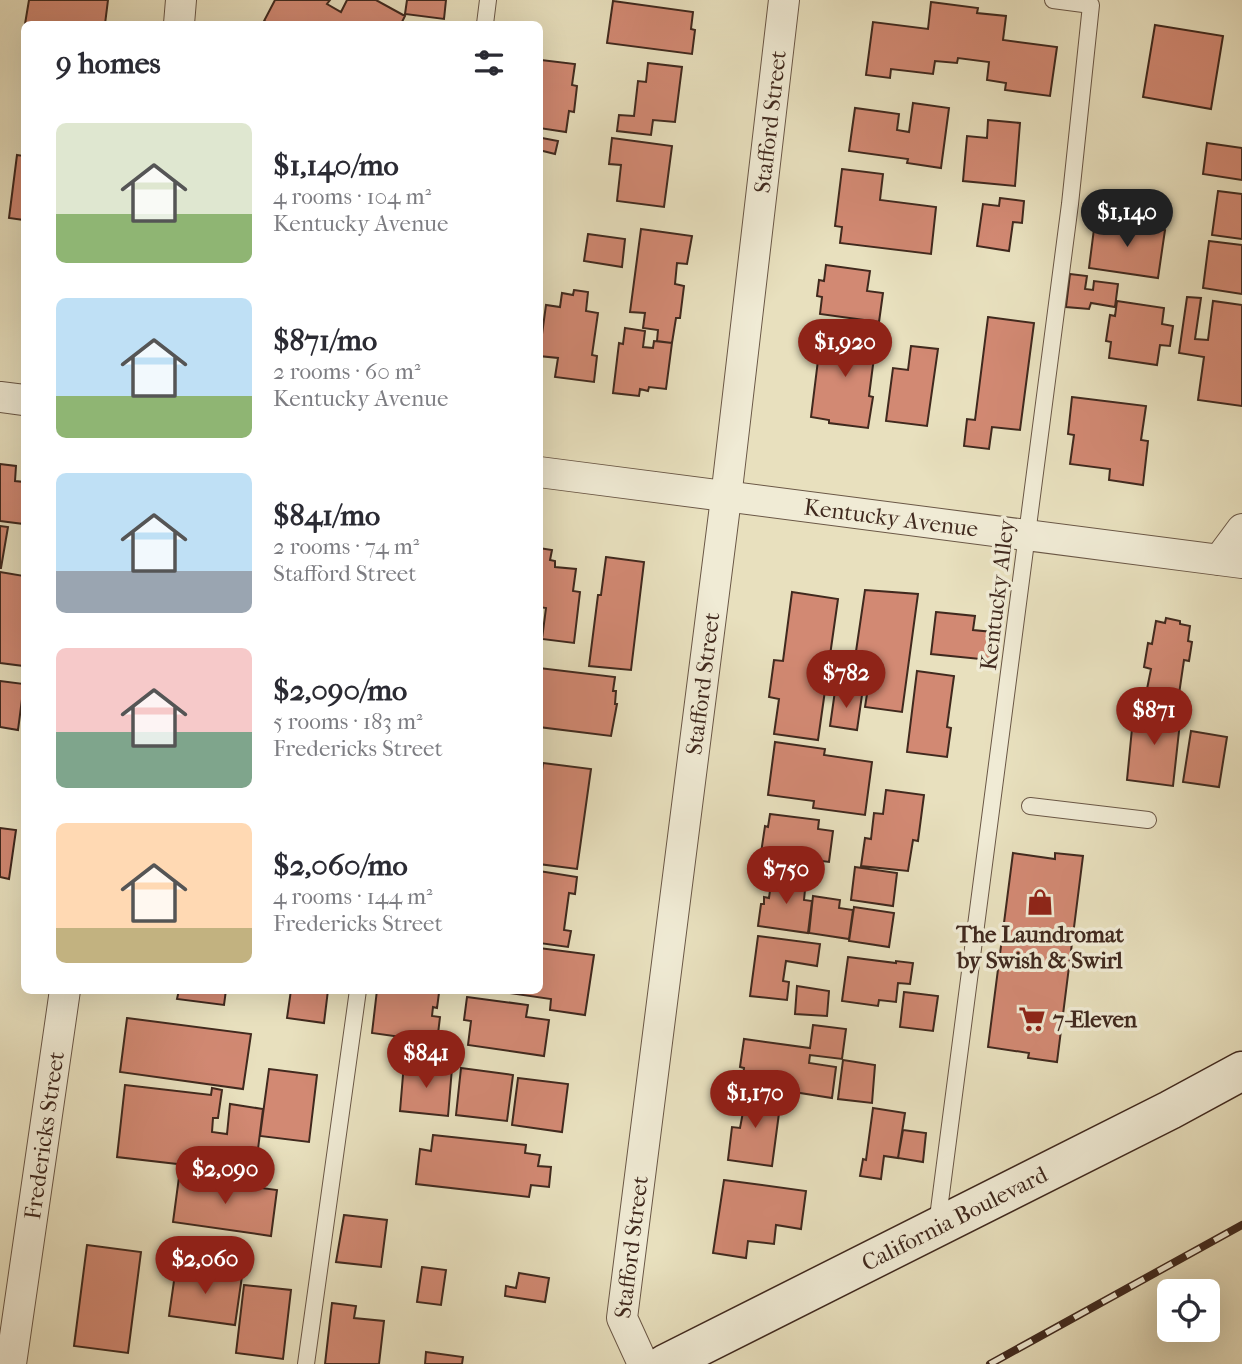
<!DOCTYPE html>
<meta charset="utf-8">
<style>
body{margin:0;font-family:"IM FELL French Canon",serif;background:#f7f7f7;color:#2b2b33;height:100vh;display:flex;flex-direction:column;font-size:26px;white-space:nowrap}
*{box-sizing:border-box;margin:0}
p{font-size:23px;color:#7c7c81}
.icon{flex:none;width:38px;height:38px;fill:none;stroke:currentColor;stroke-width:2;stroke-linecap:round;stroke-linejoin:round}
.map{position:relative;flex:1;overflow:hidden}
.sheet{position:absolute;left:21px;top:21px;width:522px;height:973px;display:flex;flex-direction:column;background:#fff;border-radius:10px;box-shadow:0 7px 28px #0002}
.sheet>*{flex:none}
.controls{position:absolute;left:1157px;top:1279px;display:grid;gap:14px}
.controls a{display:grid;place-items:center;width:63px;height:63px;border-radius:10px;background:#fff;box-shadow:0 7px 28px #0002;font-size:35px}
.price{position:absolute;translate:-50% -60px;padding:0 16px;border-radius:24px;background:#8f2418;color:#fff;font-size:23px;line-height:46px;filter:drop-shadow(0 2px 4px #0008)}
.price::after{content:'';position:absolute;left:50%;top:42px;width:21px;height:16px;margin-left:-10px;background:inherit;clip-path:polygon(0 0,100% 0,50% 100%)}
.price.selected{background:#222;color:#fff}
ul{padding:0;list-style:none}
li{display:flex;align-items:center;gap:21px;height:175px;padding:0 35px}
li span{display:grid;place-items:center;flex:none;width:196px;height:140px;border-radius:10px;color:#555}
li>.icon{margin-inline-start:auto}
span .icon{width:84px;height:84px;fill:#fffc;stroke-width:1}
li b{font-size:30px}
h2{display:flex;justify-content:space-between;align-items:center;height:84px;padding:0 35px;font-size:30px}
.map>svg:first-child{display:block}
</style>
<div class="map">
<svg width="1242" height="1364" viewBox="0 0 1242 1364">
<rect width="100%" height="100%" fill="#e8e0be"/>
<filter id="stains"><feTurbulence type="fractalNoise" baseFrequency=".00286" numOctaves="4"/><feColorMatrix values="0 0 0 0 .2 0 0 0 0 .09 0 0 0 0 .02 0 0 0 .5 -.17"/></filter>
<radialGradient id="worn" r=".72"><stop offset=".6" stop-color="#630" stop-opacity="0"/><stop offset="1" stop-color="#630" stop-opacity=".3"/></radialGradient>
<path fill="#d28973" stroke="#40291e" stroke-width="2" d="M29,0H108L105,24H25Z
M275,0H330L327,4L341,12L347,0H376L405,16L401,24H270L264,21Z
M407,0H446L444,19L405,14Z
M613,1L693,12L691,29L695,30L692,54L607,43Z
M931,2L978,8L977,13L1006,16L1003,40L1057,47L1050,96L1005,90L1006,83L987,80L989,62L958,58L957,63L935,61L933,74L891,69L890,78L866,75L873,22L928,29Z
M1155,25L1223,36L1211,109L1143,97Z
M541,60L575,64L572,85L577,86L574,112L569,111L566,132L539,128Z
M648,63L682,67L675,122L653,120L651,135L617,131L619,115L634,116L638,81L646,82Z
M913,103L949,108L941,168L907,163L908,159L849,151L855,108L899,114L897,130L909,132Z
M988,120L1020,123L1015,186L963,181L967,136L987,138Z
M542,138L558,141L555,154L539,150Z
M612,138L672,146L664,207L617,201L621,165L609,164Z
M1207,143L1242,148V180L1203,174Z
M17,155L24,156V220L9,218Z
M842,169L883,174L880,200L936,207L931,254L840,243L842,227L835,226Z
M1218,191L1242,194V239L1212,235Z
M1000,198L1024,201L1022,223L1013,222L1009,251L977,246L983,204L999,206Z
M1095,221L1165,230L1158,278L1089,268Z
M641,229L692,236L687,264L677,263L675,284L684,286L680,318H676L672,343L657,341L658,330L643,328L645,313L630,312Z
M588,234L625,239L622,267L584,261Z
M1209,241L1242,245V294L1203,288Z
M826,265L870,271L867,291L883,293L879,322L820,314L822,297L817,296L819,280L824,281Z
M1070,274L1087,276L1085,289L1093,290L1094,281L1118,284L1115,307L1091,303L1089,309L1066,307Z
M574,290L588,292L586,311L598,313L592,355L597,356L594,382L555,377L558,358L539,356L546,305L560,307L562,293L573,295Z
M1187,297L1201,298L1195,339L1208,340L1213,301L1242,305V406L1198,400L1204,357L1179,353Z
M1117,301L1164,308L1162,324L1173,326L1170,346L1160,345L1157,365L1109,358L1111,342L1106,341L1110,315L1115,316Z
M988,317L1034,323L1020,430L992,427L989,449L964,446L967,419L975,420Z
M625,328L645,331L643,347L653,348L654,341L672,343L666,389L649,387L648,391L640,389L639,396L613,393L619,343L623,344Z
M848,330L877,334L869,396L873,397L868,428L829,423V420L811,417L821,336L847,339Z
M911,346L938,349L927,426L886,421L893,368L908,370Z
M1072,397L1146,406L1141,440L1148,441L1143,485L1109,480L1110,469L1070,464L1074,435L1068,434Z
M0,464L16,466L15,481L24,482V524L0,521Z
M0,526L8,527L1,568H0Z
M539,548L552,550L550,560L555,561V567L576,569L573,591L580,592L574,643L542,639L546,608L539,607Z
M606,557L644,562L631,670L589,666L598,595H601Z
M0,572L24,576V666L0,663Z
M865,590L918,594L902,712L865,707L871,668L854,665Z
M792,592L838,599L818,740L774,734L779,699L769,697L774,660L783,661Z
M936,612L975,616L973,630L993,632L990,660L931,654Z
M1166,618L1180,621V624L1190,626L1188,641L1192,642L1189,661L1184,660L1179,694L1147,689L1151,669L1144,667L1148,643L1152,644L1156,621L1165,623Z
M539,668L615,677L613,691H616L615,704H617L611,736L539,727Z
M917,671L954,676L947,727L951,728L947,757L907,752Z
M0,681L24,684L18,730L0,727Z
M835,691L862,695L857,730L830,726Z
M1134,708L1181,713L1173,786L1127,780Z
M1191,731L1227,737L1219,787L1183,782Z
M775,742L825,749L824,755L872,762L865,815L813,808L814,801L768,795Z
M543,763L591,769L577,869L539,864V793Z
M886,790L924,795L918,841L913,840L908,871L861,866L865,838L871,839L874,813L883,814Z
M770,814L819,820L818,829L833,831L829,862L761,853L765,826L768,827Z
M0,828L16,830L9,879L0,877Z
M1013,853L1055,859V853L1083,856L1057,1062L1028,1058L1029,1053L988,1047Z
M855,867L897,873L893,906L851,900Z
M539,871L577,877L575,894L569,893L564,930L571,931L568,947L539,943Z
M772,876L806,880L804,900L812,901L808,933L758,926L761,904H764V897L769,898Z
M813,896L840,900L839,908L853,910L849,939L809,933Z
M854,907L894,913L889,947L849,941Z
M758,936L820,944L817,966L786,961L783,981L789,982L787,1000L750,996Z
M539,948L594,955L585,1015L550,1010L551,999L509,993V990H539Z
M848,957L896,963V961L913,963L910,984L898,983L896,1002L879,1000L878,1006L842,1001Z
M797,986L829,991L827,1016L795,1014Z
M179,990H226L224,1005L177,999Z
M291,990H328L324,1023L287,1018Z
M377,990L439,993L437,1008L433,1007L432,1016L440,1017L437,1042L372,1033Z
M904,992L938,996L933,1031L900,1027Z
M467,997L528,1005L526,1017L549,1020L544,1056L468,1045L471,1021L464,1020Z
M127,1018L251,1034L243,1089L120,1072Z
M813,1025L846,1029L842,1059L810,1055L809,1063L836,1067L832,1098L742,1084L744,1068L740,1067L744,1039L810,1048Z
M843,1060L875,1065L872,1103L838,1099Z
M404,1063L452,1068L448,1116L400,1111Z
M461,1068L513,1075L507,1121L456,1115Z
M269,1069L317,1075L309,1142L260,1136Z
M518,1078L568,1084L562,1132L512,1125Z
M125,1085L211,1095L212,1088L222,1090L218,1118H213L212,1132L227,1134L230,1104L263,1109L255,1173L117,1157Z
M739,1093L781,1098L772,1166L728,1160L732,1127L740,1128L743,1112L736,1111Z
M873,1108L905,1113L898,1158L884,1156L881,1179L860,1176L863,1159L866,1160Z
M903,1130L926,1133L923,1162L898,1158Z
M433,1135L526,1145L525,1153L540,1155L538,1166L551,1167L549,1187L531,1185L529,1197L416,1184L420,1149L431,1151Z
M179,1177L277,1190L271,1236L173,1222Z
M724,1180L806,1191L801,1229L776,1225L774,1244L748,1241L746,1258L713,1253Z
M344,1215L387,1220L381,1267L336,1262Z
M87,1245L141,1252L128,1353L74,1346Z
M176,1267L242,1276L235,1325L169,1316Z
M422,1267L446,1270L441,1305L417,1302Z
M519,1273L549,1278L545,1302L505,1296L506,1286L516,1288Z
M244,1285L291,1290L283,1359L236,1353Z
M332,1303L356,1306L354,1318L384,1321L379,1364H325Z
M426,1352L463,1357L462,1364H425Z"/>
<g fill="none" stroke-linecap="round" stroke-linejoin="round">
<defs>
<path id="lane" d="M485,24L488,0
M1030,806L1148,820
M937,1225L1070,204L1091,5L1053,0
M306,1364L358,990"/>
<g id="street">
<path d="M179,24L181,0"/>
<path d="M0,397L24,400"/>
<path id="s1" d="M539,472L1242,563"/>
<path d="M1219,560L1242,529"/>
<path id="s2" d="M11,1364L65,990"/>
<path id="s3" d="M643,1364L622,1318L726,498L784,0"/>
</g>
<g id="secondary">
<path id="s4" d="M665,1364L1170,1110L1242,1071"/>
</g>
</defs>
<use href="#lane" stroke="#6a5746" stroke-width="18"/>
<use href="#street" stroke="#6a5746" stroke-width="32"/>
<use href="#secondary" stroke="#40291e" stroke-width="41"/>
<use href="#lane" stroke="#f0ebd5" stroke-width="16"/>
<use href="#street" stroke="#f0ebd5" stroke-width="30"/>
<use href="#secondary" stroke="#f0ebd5" stroke-width="38"/>
<defs>
<path id="rail" d="M990,1364L1242,1225"/>
</defs>
<use href="#rail" stroke="#40291e" stroke-width="8"/>
<use href="#rail" stroke="#f0ebd5" stroke-width="5" stroke-dasharray="16" stroke-linecap="butt"/>
</g>
<defs>
<symbol id="shop-bare" viewBox="-9 -9 18 18"><path d="M-5-2.5h2.3a2.7 3.5 0 0 1 5.4 0H5L5.5 6h-11ZM-1.5-2.5h3a1.5 2.3 0 0 0-3 0Z" fill="#8f2418" stroke="#f0ebd5" stroke-width="2.5" paint-order="stroke"/></symbol>
<symbol id="supermarket-bare" viewBox="-9 -9 18 18"><path d="M-6-5.5h2.5l.6 2H6L4.5 2H-2.5L-4.4-4H-6ZM-1.5 3.2a1.3 1.3 0 1 0 .1 0ZM3 3.2a1.3 1.3 0 1 0 .1 0Z" fill="#8f2418" stroke="#f0ebd5" stroke-width="2.5" paint-order="stroke"/></symbol>
</defs>
<g fill-rule="evenodd">
<use href="#shop-bare" x="1021" y="883" width="38" height="38"/>
<use href="#supermarket-bare" x="1013" y="1000" width="38" height="38"/>
</g>
<g text-anchor="middle" stroke-width="7" stroke-linejoin="round" paint-order="stroke">
<g font-size="23" fill="#40291e" stroke="#f0ebd5">
<text dy="8" stroke="none"><textPath href="#s3" startOffset="1256">Stafford Street</textPath></text>
<text dy="8" stroke="none"><textPath href="#s1" startOffset="355">Kentucky Avenue</textPath></text>
<text transform="translate(997 595) rotate(-83)" y="8">Kentucky Alley</text>
<text dy="8" stroke="none"><textPath href="#s3" startOffset="690">Stafford Street</textPath></text>
<text dy="8" stroke="none"><textPath href="#s2" startOffset="231">Fredericks Street</textPath></text>
<text dy="8" stroke="none"><textPath href="#s4" startOffset="324">California Boulevard</textPath></text>
<text dy="8" stroke="none"><textPath href="#s3" startOffset="122">Stafford Street</textPath></text>
</g>
<g font-size="23" font-weight="bold" fill="#40291e" stroke="#f0ebd5">
<text x="1040" y="942">The Laundromat<tspan x="1040" dy="26">by Swish &amp; Swirl</tspan></text>
<text x="1053" y="1027" text-anchor="start">7-Eleven</text>
</g>
</g>
<rect width="100%" height="100%" filter="url(#stains)"/>
<rect width="100%" height="100%" fill="url(#worn)"/>
</svg>
<div class="controls">
<a><svg class="icon" aria-label="locate" viewBox="0 0 24 24"><circle cx="12" cy="12" r="6"/><path d="M12 2v4M12 18v4M2 12h4M18 12h4"/></svg></a>
</div>
<b class="price selected" style="left:1127px;top:249px">$1,140</b>
<b class="price" style="left:845px;top:379px">$1,920</b>
<b class="price" style="left:846px;top:710px">$782</b>
<b class="price" style="left:1154px;top:747px">$871</b>
<b class="price" style="left:786px;top:906px">$750</b>
<b class="price" style="left:426px;top:1090px">$841</b>
<b class="price" style="left:755px;top:1130px">$1,170</b>
<b class="price" style="left:225px;top:1206px">$2,090</b>
<b class="price" style="left:205px;top:1296px">$2,060</b>
<section class="sheet">
<h2>9 homes<svg class="icon" aria-label="filters" viewBox="0 0 24 24"><path d="M4 7h16M4 17h16"/><circle cx="9" cy="7" r="2"/><circle cx="15" cy="17" r="2"/></svg></h2>
<ul>
<li><span style="background:linear-gradient(#dfe7d0 65%,#8fb573 0)"><svg class="icon" aria-label="home" viewBox="0 0 24 24"><path d="M3 11l9-7 9 7M6 9v11h12V9"/></svg></span><div><b>$1,140/mo</b><p>4 rooms · 104 m²</p><p>Kentucky Avenue</p></div></li>
<li><span style="background:linear-gradient(#bfe0f5 70%,#8fb573 0)"><svg class="icon" aria-label="home" viewBox="0 0 24 24"><path d="M3 11l9-7 9 7M6 9v11h12V9"/></svg></span><div><b>$871/mo</b><p>2 rooms · 60 m²</p><p>Kentucky Avenue</p></div></li>
<li><span style="background:linear-gradient(#bfe0f5 70%,#9aa5b1 0)"><svg class="icon" aria-label="home" viewBox="0 0 24 24"><path d="M3 11l9-7 9 7M6 9v11h12V9"/></svg></span><div><b>$841/mo</b><p>2 rooms · 74 m²</p><p>Stafford Street</p></div></li>
<li><span style="background:linear-gradient(#f6c9c9 60%,#7fa58c 0)"><svg class="icon" aria-label="home" viewBox="0 0 24 24"><path d="M3 11l9-7 9 7M6 9v11h12V9"/></svg></span><div><b>$2,090/mo</b><p>5 rooms · 183 m²</p><p>Fredericks Street</p></div></li>
<li><span style="background:linear-gradient(#ffd9b3 75%,#c2b280 0)"><svg class="icon" aria-label="home" viewBox="0 0 24 24"><path d="M3 11l9-7 9 7M6 9v11h12V9"/></svg></span><div><b>$2,060/mo</b><p>4 rooms · 144 m²</p><p>Fredericks Street</p></div></li>
</ul>
</section>
</div>
